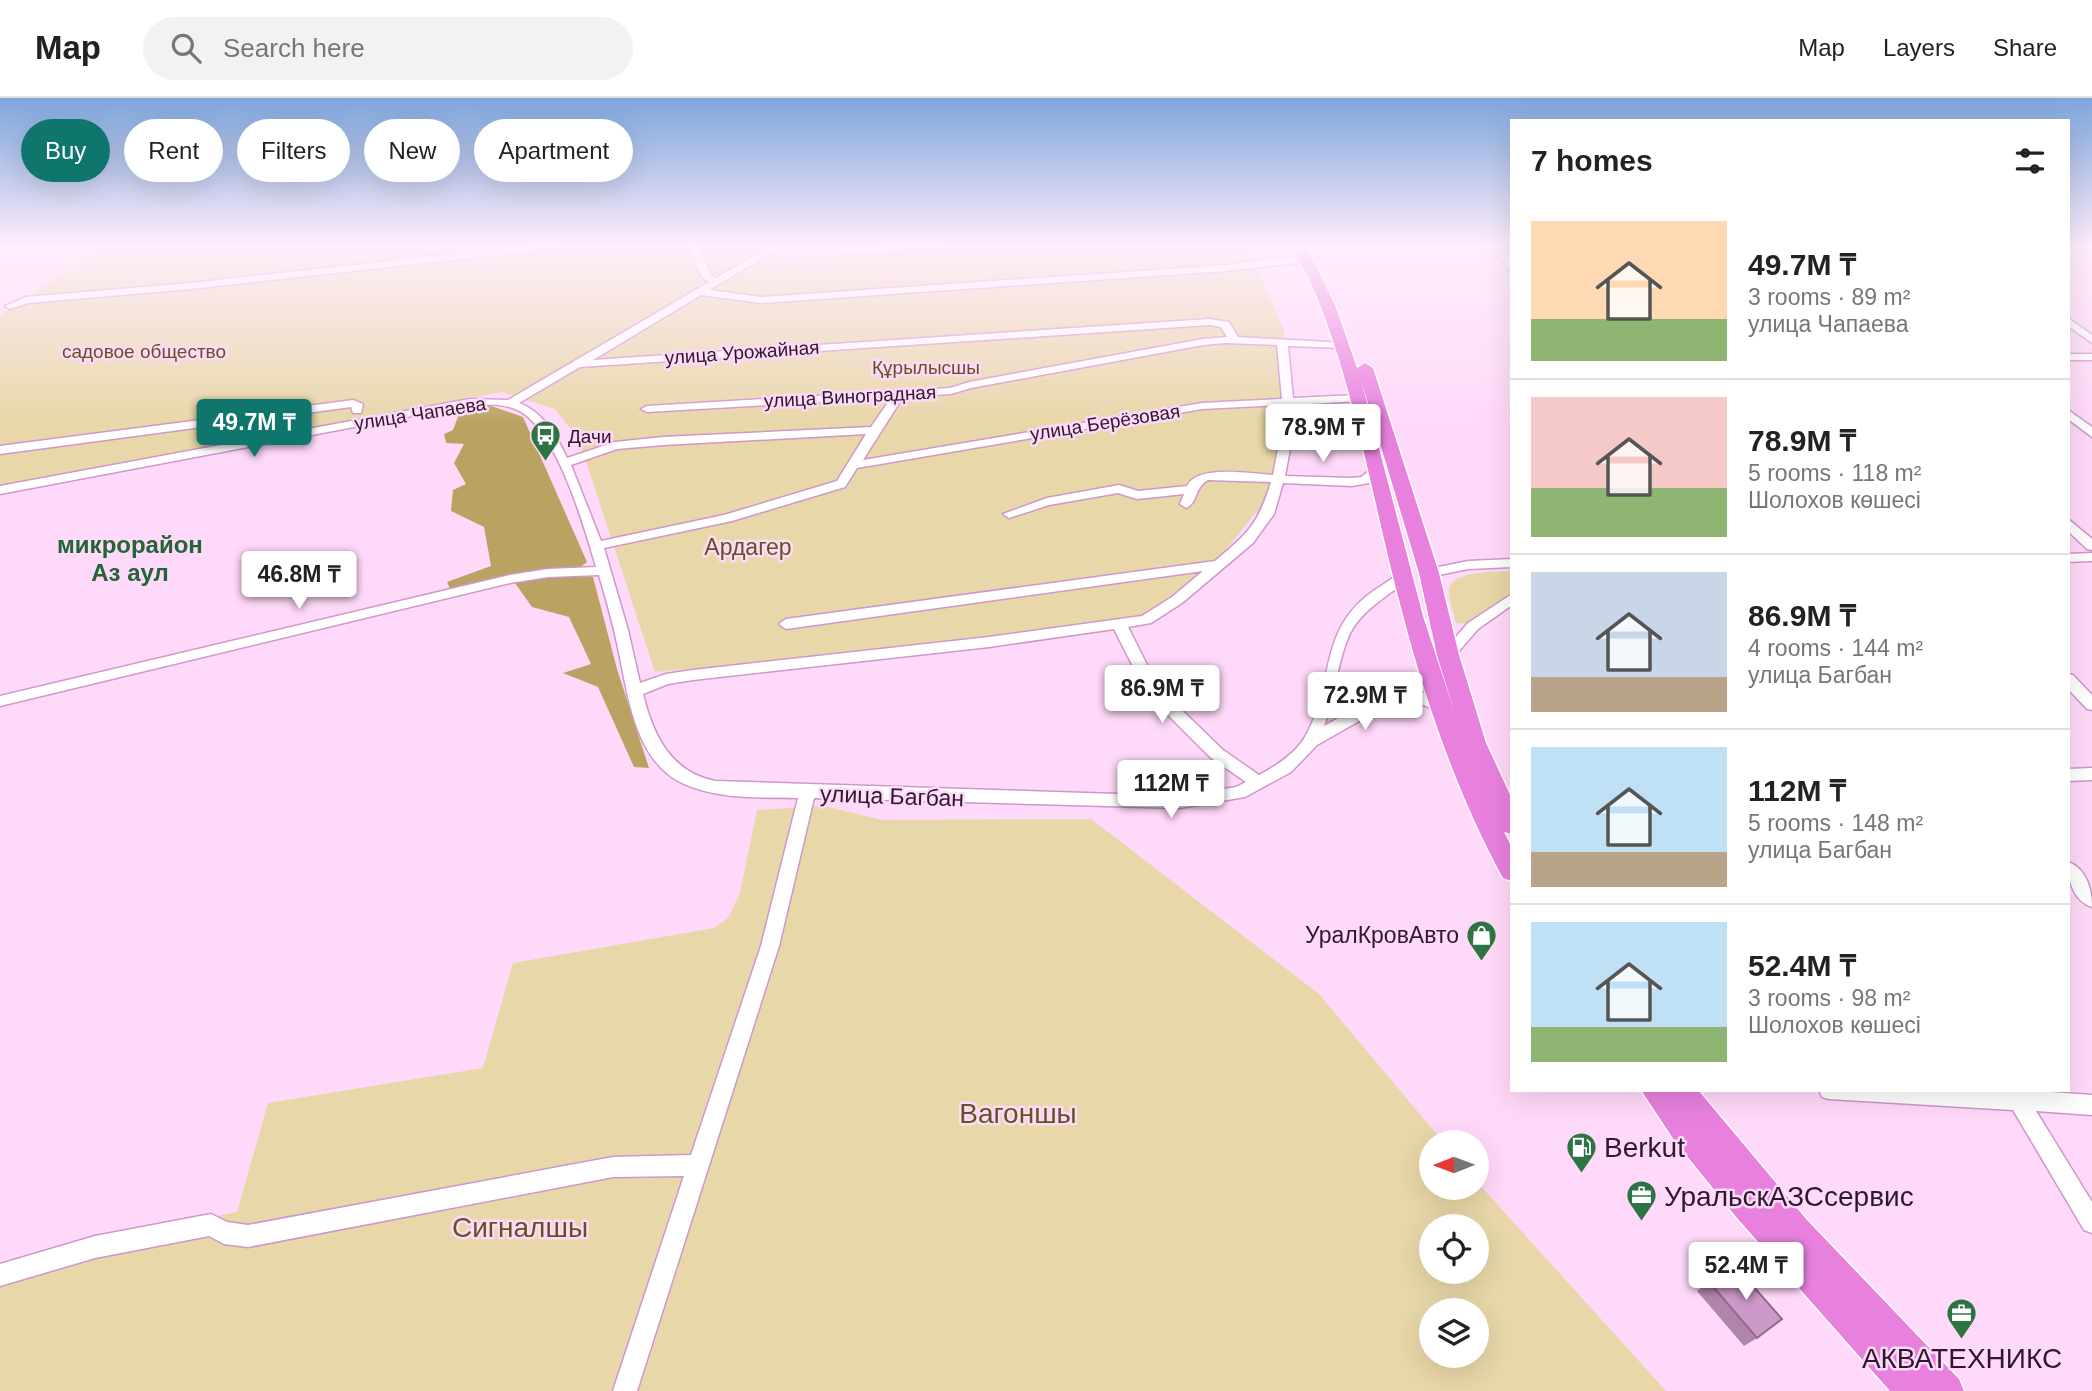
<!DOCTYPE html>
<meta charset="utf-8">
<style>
body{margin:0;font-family:Arial,sans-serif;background:#f2f2f2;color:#222;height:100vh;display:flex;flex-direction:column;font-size:26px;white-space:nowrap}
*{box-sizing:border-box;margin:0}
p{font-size:23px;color:#767676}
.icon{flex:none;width:38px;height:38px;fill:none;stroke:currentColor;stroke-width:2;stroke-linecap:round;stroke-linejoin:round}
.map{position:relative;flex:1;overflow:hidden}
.panel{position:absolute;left:1510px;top:21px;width:560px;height:973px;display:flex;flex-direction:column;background:#fff;border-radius:0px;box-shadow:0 7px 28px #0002}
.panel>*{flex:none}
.banner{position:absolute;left:21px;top:21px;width:665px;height:63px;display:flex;gap:14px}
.needle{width:46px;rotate:269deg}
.controls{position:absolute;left:1419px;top:1032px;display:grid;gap:14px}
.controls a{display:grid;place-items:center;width:70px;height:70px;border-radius:50%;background:#fff;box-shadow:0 7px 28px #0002;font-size:35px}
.price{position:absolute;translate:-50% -60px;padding:0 16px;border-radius:7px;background:#fff;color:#222;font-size:23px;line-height:46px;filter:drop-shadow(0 2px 4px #0008)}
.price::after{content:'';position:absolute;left:50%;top:42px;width:21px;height:16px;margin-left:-10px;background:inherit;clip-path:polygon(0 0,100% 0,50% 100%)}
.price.active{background:#0f766e;color:#fff}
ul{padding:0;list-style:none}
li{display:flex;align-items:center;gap:21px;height:175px;padding:0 21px}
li+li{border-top:2px solid #e0e0e0}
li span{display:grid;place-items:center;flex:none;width:196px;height:140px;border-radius:0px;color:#555}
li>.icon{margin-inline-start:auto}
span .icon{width:84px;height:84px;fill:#fffc;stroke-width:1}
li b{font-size:30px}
h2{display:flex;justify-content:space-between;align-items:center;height:84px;padding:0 21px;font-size:30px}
.tag{padding:0 24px;border-radius:32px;background:#fff;box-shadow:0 7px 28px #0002;font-size:24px;line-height:63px}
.tag.active{background:#0f766e;color:#fff}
header{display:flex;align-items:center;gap:42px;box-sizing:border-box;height:98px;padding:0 35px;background:#fff;border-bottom:2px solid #e0e0e0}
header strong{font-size:33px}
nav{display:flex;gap:38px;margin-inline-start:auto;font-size:24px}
.search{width:490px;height:63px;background:#f2f2f2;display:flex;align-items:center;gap:18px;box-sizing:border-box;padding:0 24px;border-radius:38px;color:#767676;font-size:26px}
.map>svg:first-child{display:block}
</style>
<header>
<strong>Map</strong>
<div class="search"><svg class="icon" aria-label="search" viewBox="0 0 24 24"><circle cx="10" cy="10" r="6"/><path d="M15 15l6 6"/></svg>Search here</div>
<nav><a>Map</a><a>Layers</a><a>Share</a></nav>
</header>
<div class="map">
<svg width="2092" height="1293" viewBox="0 0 2092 1293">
<rect width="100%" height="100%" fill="#ffd9f9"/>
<path fill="#e8d7a8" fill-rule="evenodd" d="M108,146H1242L1253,163L1284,232L1286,295L1271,396L1214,466L1123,532L655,574L579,342L555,311L502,294L0,388V218Z
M1512,473V495L1468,526L1456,525C1454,515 1449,503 1449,493C1449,472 1497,474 1512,473Z
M824,708L882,722L1091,721L1319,896L1444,1045H1432V1090H1477V1084L1666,1293H0V1169L96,1142L237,1114L268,1005L483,970L513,865L714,830L728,820L740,795L757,712ZM1432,1129H1477V1174H1432ZM1432,1213H1477V1258H1432Z"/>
<path fill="#baa362" d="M462,308H491L523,319L587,464L569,478L593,479L617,571L649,670L634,669L598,589L563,575L591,566L569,519L532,509L510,478L451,493L447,484L491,468L484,429L451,413L453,392L466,386L454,365L464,346L446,345L444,336L453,332Z"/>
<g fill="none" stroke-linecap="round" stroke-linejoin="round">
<defs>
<path id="minor" d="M543,146H574L569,149L191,191L28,205L10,211L5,208L26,199L191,185Z
M687,146H697L711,177L716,180L774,146H786L777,152L785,154L914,146H965L960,149L785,160L770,156L709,192L761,199L1227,167L1280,159H1309L1311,161L1306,164L1227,173L761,205L701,197L593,262L1209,221L1229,224L1238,239L1346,245V249L1342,250L1288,248L1293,300L1358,297L1364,300L1358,303L1294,307L1292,340L1285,378L1352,380L1361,379L1376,368L1380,369V375L1369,385L1352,388L1283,385L1274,416L1253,445L1182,505L1151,525L1128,529L1158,589L1223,652L1259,677C1276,668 1295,656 1305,639C1337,584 1315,528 1381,488C1390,482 1399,474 1410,476L1412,479L1410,482C1391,494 1373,506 1358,523C1338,547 1336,599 1324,628C1360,609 1391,579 1432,598C1439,602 1446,605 1451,611L1448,615L1443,616L1415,603L1398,601L1317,647L1291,674L1245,699L1180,710L814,700L779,848L637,1293H613L684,1078L613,1079L248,1149L224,1146L209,1138L95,1160L0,1188V1166L95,1138L211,1116L227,1124L248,1127L613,1059L691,1057L761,848L798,700C760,699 717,702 682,685C634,662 628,595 618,550C613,525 606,501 599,477L548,479L510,485L0,608V598L510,477L548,471L596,469C584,428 559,340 523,315C508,305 487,306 470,307L0,396V388L470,301L508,302L709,184L702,179ZM1209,227L1221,229L1227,239L1203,241L969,284L950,290L647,308L641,311L647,314L891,300L871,329L663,339L615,344L567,360C557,338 543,314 519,305L580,269ZM1226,245L1277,247L1282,301L1202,305L863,362L903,299L951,296L971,290L1203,247ZM1282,307L1280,340L1273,377C1251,376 1198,366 1187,388L1138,393L1119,387L1047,400L1003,416L1009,420L1049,407L1118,395L1137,401L1184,396L1180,406L1186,410C1198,405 1194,390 1208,382L1271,384C1258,427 1248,435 1215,463L786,521L779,526L786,531L1203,473L1172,499L1142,518L989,539L693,572L666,576L640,585L628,532L604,450L732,423L845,389L857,370L1202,311ZM866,336L837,383L724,417L601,443L571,367L617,351L663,347ZM1114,531L1147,596L1211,660L1246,684L1236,689L1180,698L716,683C671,675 653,637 643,596L668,586L693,582L989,549Z
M1490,146H1500L1512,163V173L1509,172Z
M2068,220L2092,237V245L2068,228Z
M2068,256H2092V262H2068Z
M353,302L363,306L361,315H353L351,309L0,356V348Z
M2068,312L2092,329V339L2068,321Z
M2068,421L2092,441V452L2087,451L2068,433Z
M2092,455V463L2068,464V456Z
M1512,461V469L1468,471L1429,479L1422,475L1424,472L1468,463Z
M1512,496V507L1478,531L1453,560H1443L1441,557L1443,554L1468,525Z
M2068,576L2073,577L2092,597V612L2087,611L2068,591Z
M2092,670V682L2068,683V671Z
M2068,764C2087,771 2092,792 2092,809C2073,803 2068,782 2068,764Z
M1819,992H2023L2092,997V1017L2036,1013L2092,1104V1135L2084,1132L2013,1012L1829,1001L1822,999Z"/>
<path id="highway" d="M1291,146H1305L1335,207L1357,270L1365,265L1373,270L1439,475L1459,557L1486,645L1512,701V736L1504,734L1512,750V783L1503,780C1459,700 1426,605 1403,517C1375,415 1359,308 1321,209C1313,187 1301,167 1291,146ZM1361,282L1419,475L1437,557L1454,613L1423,518Z
M1641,992H1698L1807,1122L1959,1281L1964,1293H1890L1737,1120L1674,1042Z"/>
</defs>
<use href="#minor" stroke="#d196ca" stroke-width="3"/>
<use href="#highway" stroke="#fff" stroke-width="3"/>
<use href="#minor" fill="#fff" fill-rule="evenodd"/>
<use href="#highway" fill="#e881de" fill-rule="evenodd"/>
</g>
<path fill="#b184ac" d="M1709,1184L1757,1240L1744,1248L1697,1193Z"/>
<path fill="#ce99c8" stroke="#906b8c" stroke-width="2" d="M1731,1169L1742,1181L1745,1179L1782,1221L1757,1240L1709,1184Z"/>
<linearGradient id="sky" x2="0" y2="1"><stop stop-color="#7da5db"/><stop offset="0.45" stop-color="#ffeefc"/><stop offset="1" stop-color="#ffeefc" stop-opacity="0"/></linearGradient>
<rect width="2092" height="327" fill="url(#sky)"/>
<defs>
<symbol id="bus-pin" viewBox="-11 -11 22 30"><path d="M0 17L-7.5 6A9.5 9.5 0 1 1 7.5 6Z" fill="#2c7543" stroke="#ffd9f9"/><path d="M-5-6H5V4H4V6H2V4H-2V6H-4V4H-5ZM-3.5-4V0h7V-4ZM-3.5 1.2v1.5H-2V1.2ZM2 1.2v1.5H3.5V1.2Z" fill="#fff"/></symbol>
<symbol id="shop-pin" viewBox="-11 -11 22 30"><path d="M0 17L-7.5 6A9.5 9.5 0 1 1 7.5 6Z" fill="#2c7543" stroke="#ffd9f9"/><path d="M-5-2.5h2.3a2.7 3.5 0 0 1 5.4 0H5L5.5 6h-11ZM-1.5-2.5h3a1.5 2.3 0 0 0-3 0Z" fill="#fff"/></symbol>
<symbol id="fuel-pin" viewBox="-11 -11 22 30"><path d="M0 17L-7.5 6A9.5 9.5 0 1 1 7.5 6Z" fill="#2c7543" stroke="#ffd9f9"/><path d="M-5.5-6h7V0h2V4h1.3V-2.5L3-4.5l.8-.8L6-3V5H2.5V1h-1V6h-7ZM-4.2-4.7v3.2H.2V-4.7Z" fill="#fff"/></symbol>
<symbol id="office-pin" viewBox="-11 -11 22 30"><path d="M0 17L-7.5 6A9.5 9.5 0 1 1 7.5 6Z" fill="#2c7543" stroke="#ffd9f9"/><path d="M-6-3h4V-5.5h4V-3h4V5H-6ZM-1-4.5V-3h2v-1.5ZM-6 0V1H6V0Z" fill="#fff"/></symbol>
</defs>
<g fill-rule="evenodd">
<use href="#bus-pin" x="528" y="320" width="35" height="47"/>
<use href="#shop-pin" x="1464" y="820" width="35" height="47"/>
<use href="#fuel-pin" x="1564" y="1032" width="35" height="47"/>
<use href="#office-pin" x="1624" y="1080" width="35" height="47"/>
<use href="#office-pin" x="1944" y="1198" width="35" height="47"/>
</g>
<g text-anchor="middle" stroke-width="5" stroke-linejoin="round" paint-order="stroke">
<g font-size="19" fill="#645321" stroke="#ffd9f9">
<text x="144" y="260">садовое общество</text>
<text x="926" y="276">Құрылысшы</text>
</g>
<g font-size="19" fill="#2e182c" stroke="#ffd9f9">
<text transform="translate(742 254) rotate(-4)" y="7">улица Урожайная</text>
<text transform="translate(850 298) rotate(-3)" y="7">улица Виноградная</text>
<text transform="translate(420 315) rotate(-9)" y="7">улица Чапаева</text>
<text transform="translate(1105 324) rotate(-9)" y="7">улица Берёзовая</text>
</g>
<g font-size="19" fill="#2e182c" stroke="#ffd9f9" text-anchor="start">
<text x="568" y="345">Дачи</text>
</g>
<g font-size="23" fill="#645321" stroke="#ffd9f9">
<text x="748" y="457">Ардагер</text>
</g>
<g font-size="23" fill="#2e182c" stroke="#ffd9f9">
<text transform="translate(892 698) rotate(2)" y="8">улица Багбан</text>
</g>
<g font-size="23" fill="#2e182c" stroke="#ffd9f9" text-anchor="end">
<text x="1459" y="845">УралКровАвто</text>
</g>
<g font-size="24" font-weight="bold" fill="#216436" stroke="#ffd9f9">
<text x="130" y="455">микрорайон<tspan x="130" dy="28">Аз аул</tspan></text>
</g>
<g font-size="28" fill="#645321" stroke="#ffd9f9">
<text x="1018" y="1025">Вагоншы</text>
<text x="520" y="1139">Сигналшы</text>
</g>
<g font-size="28" fill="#2e182c" stroke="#ffd9f9" text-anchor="start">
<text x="1604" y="1059">Berkut</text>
<text x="1664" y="1108">УральскАЗСсервис</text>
<text x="1962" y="1270" text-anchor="middle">АКВАТЕХНИКС</text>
</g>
</g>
</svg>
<div class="controls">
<a><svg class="needle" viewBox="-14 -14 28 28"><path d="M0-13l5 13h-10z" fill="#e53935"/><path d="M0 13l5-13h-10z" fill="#767676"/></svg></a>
<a><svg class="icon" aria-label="locate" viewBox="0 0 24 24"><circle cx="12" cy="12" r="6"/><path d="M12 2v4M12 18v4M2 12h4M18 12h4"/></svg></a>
<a><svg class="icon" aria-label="layers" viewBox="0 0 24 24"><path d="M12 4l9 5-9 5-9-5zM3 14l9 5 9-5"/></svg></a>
</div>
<b class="price active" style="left:254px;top:361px">49.7M ₸</b>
<b class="price" style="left:1323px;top:366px">78.9M ₸</b>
<b class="price" style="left:299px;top:513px">46.8M ₸</b>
<b class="price" style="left:1162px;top:627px">86.9M ₸</b>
<b class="price" style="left:1365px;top:634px">72.9M ₸</b>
<b class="price" style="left:1171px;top:722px">112M ₸</b>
<b class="price" style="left:1746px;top:1204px">52.4M ₸</b>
<div class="banner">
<a class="tag active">Buy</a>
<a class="tag">Rent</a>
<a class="tag">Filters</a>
<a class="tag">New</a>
<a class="tag">Apartment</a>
</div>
<section class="panel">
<h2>7 homes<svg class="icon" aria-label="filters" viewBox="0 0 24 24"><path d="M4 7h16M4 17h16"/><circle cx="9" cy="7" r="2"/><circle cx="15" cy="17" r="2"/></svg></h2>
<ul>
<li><span style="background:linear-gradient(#ffd9b3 70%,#8fb573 0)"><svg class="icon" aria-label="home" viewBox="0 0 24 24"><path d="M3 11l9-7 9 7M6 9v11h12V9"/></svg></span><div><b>49.7M ₸</b><p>3 rooms · 89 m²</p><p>улица Чапаева</p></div></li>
<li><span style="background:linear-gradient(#f6c9c9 65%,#8fb573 0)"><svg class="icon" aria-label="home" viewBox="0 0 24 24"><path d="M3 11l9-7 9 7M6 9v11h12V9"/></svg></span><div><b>78.9M ₸</b><p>5 rooms · 118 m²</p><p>Шолохов көшесі</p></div></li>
<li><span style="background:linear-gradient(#c9d6e8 75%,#b9a48a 0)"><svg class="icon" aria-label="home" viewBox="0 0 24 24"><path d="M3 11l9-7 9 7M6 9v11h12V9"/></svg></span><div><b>86.9M ₸</b><p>4 rooms · 144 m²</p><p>улица Багбан</p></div></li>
<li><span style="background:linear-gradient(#bfe0f5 75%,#b9a48a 0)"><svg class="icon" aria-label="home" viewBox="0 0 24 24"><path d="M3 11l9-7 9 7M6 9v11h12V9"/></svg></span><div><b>112M ₸</b><p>5 rooms · 148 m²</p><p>улица Багбан</p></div></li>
<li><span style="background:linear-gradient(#bfe0f5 75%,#8fb573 0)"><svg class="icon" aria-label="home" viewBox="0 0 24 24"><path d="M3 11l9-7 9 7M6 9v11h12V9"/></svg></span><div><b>52.4M ₸</b><p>3 rooms · 98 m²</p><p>Шолохов көшесі</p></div></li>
</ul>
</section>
</div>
